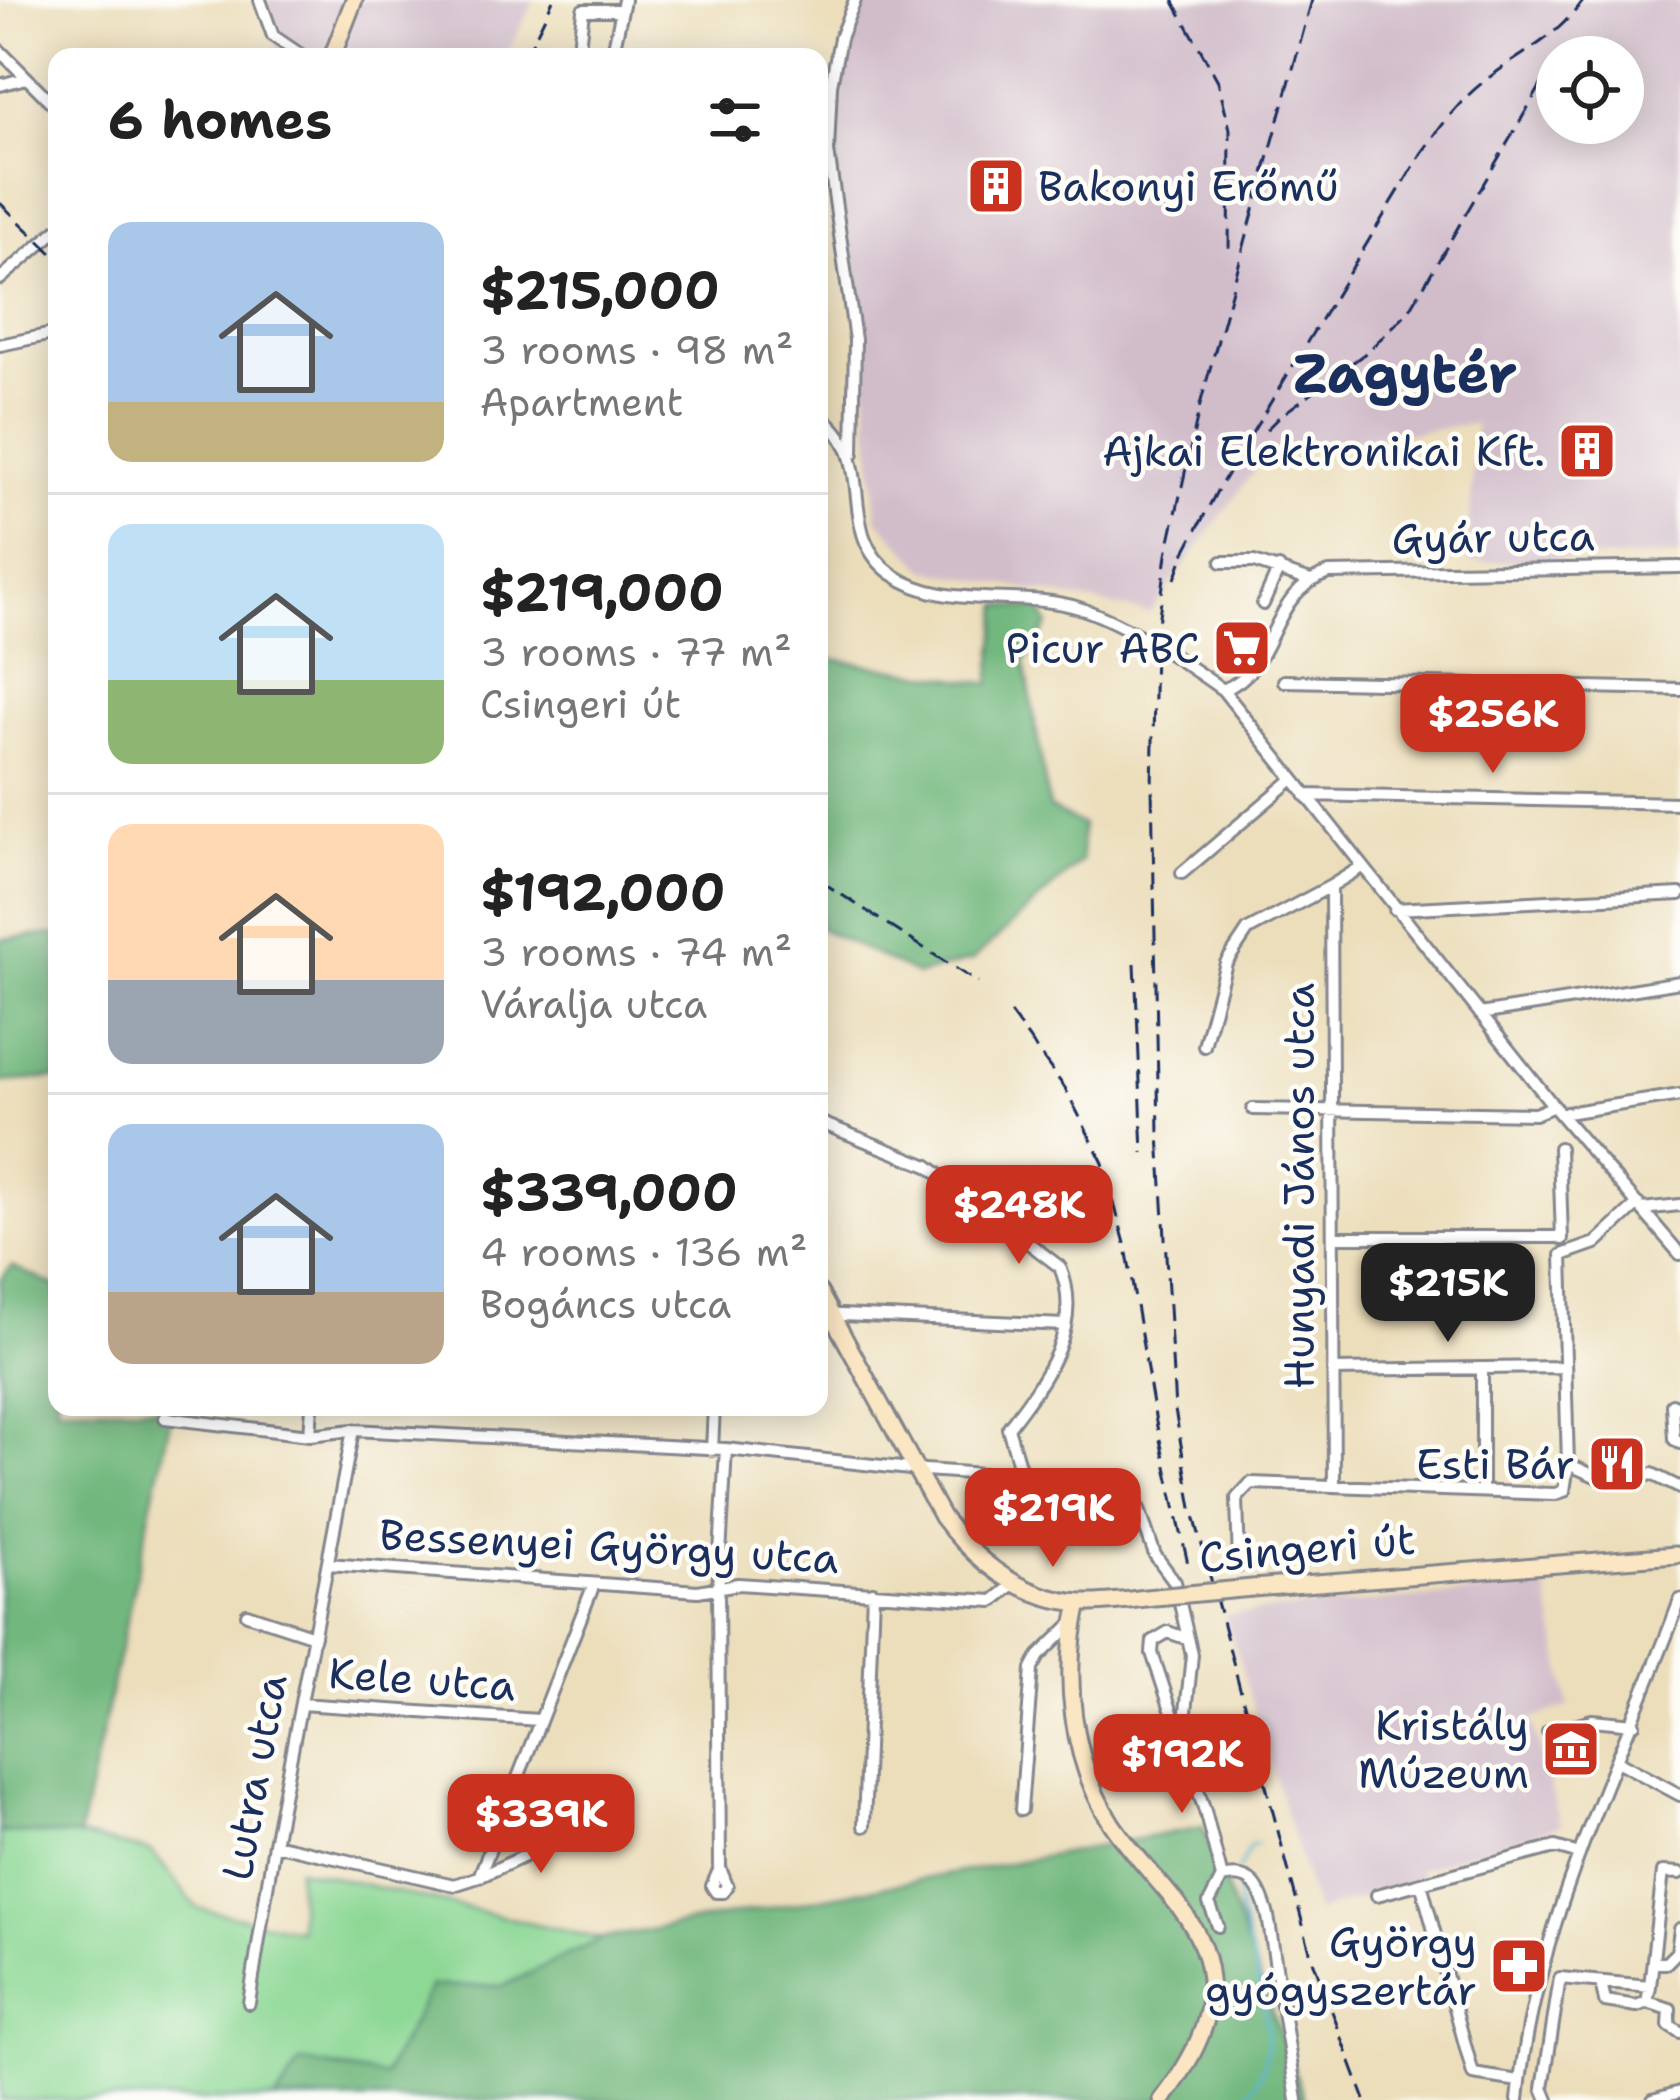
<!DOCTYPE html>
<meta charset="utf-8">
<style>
body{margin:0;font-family:"Shantell Sans",sans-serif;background:#f2f2f2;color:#222;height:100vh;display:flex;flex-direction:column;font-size:45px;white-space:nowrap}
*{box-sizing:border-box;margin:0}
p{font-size:39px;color:#767676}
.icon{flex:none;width:66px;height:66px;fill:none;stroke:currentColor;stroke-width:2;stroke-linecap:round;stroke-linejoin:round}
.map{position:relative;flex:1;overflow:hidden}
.panel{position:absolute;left:48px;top:48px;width:780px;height:1368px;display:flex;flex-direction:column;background:#fff;border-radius:24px;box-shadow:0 6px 30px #0003}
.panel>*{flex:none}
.tools{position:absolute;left:1536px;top:36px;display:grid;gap:24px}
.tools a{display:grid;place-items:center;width:108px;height:108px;border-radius:50%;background:#fff;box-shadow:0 6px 30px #0003;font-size:60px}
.price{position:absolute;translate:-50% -102px;padding:0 27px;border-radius:24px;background:#c8321e;color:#fff;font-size:39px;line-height:78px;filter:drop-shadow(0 3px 6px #0008)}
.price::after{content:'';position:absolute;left:50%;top:72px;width:36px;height:27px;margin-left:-18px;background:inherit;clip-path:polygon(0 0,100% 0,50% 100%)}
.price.selected{background:#222;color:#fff}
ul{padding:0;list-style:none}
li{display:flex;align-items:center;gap:36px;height:300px;padding:0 60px}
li+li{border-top:3px solid #e0e0e0}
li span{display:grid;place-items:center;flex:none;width:336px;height:240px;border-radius:24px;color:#555}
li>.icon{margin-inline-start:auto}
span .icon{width:144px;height:144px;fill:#fffc;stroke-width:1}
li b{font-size:51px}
h2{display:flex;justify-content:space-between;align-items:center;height:144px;padding:0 60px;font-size:51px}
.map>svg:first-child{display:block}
</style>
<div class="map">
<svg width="1680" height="2100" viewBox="0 0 1680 2100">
<rect width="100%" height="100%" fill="#fdfcf7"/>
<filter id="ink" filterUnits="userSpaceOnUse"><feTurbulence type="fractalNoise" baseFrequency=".00833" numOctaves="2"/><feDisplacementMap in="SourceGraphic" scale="24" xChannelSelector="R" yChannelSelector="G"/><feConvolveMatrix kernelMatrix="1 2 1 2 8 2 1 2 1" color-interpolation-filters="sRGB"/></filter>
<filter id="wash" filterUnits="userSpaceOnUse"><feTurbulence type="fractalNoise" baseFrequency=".004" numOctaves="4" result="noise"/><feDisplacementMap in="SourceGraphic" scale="48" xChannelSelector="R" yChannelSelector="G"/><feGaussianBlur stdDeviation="2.7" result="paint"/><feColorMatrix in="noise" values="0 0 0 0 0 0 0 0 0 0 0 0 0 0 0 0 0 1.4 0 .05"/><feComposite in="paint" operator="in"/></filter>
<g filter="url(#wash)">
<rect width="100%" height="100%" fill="#ecdebb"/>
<path fill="#d1bdca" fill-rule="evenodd" d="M267,0H535L505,57H279Z
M857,0H1680V556L1468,562L1475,424L1268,452L1150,613L926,570L877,519L864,361L836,184L835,81ZM1557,57H1623V123H1557Z
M1547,1587L1569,1706L1531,1719L1561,1825L1420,1869L1422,1879L1316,1912L1225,1615Z"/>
<path fill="#8dd895" stroke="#54847a" stroke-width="3" d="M0,1832L79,1836L152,1852L197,1908L299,1930L297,1869L601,1939L503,1986L431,1987L384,2077L302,2062L276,2100H0Z"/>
<path fill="#72b87e" stroke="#46746e" stroke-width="3" d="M1000,605L1040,609L1048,625L1025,662L1049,808L1082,825L1081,861L973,960L918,975L819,928V657L990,684Z
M57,934V1078L0,1082V939Z
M12,1266L57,1287V1407H173L79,1836L0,1832V1280Z
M1203,1827L1305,2100H276L301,2062L384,2076L431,1986H503L601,1939Z"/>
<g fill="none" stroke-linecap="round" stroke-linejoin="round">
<path stroke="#58b5d6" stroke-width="3" d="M1238,1870L1250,1846L1257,1844
M1237,1879C1233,1941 1305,2050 1240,2100"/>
</g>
</g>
<g filter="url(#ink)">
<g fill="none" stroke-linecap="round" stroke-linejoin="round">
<defs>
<path id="minor" d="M260,0L273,36L304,57
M0,51L57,108
M578,57L583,10H619
M612,57L624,0
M0,85L26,78
M0,279L57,230
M0,345L57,333
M819,415C882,459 832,531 892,574C945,612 1020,589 1079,608C1124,622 1184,662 1223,690L1560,1114L1680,1254
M853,453L855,340L828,151L831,85L840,38L855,0
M1222,562H1254L1308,580
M1263,604L1279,568
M1284,681L1680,689
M1223,690C1281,667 1265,594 1329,573L1680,567
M1305,795L1680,803
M1182,873L1293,779
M1395,909L1680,894
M1480,1014L1680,982
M1204,1046L1226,963L1248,930L1331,886
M1253,1109L1535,1114L1554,1106
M1560,1114L1680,1095
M819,1122L928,1166L1060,1267C1085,1328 1043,1382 1008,1428L1022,1475
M1559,1148L1562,1239
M1642,1209L1680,1205
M1333,1237H1562
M819,1314L1065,1325
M1333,1370L1563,1367
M1680,1408L1672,1404L1674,1439L1680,1443
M165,1418L310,1435L353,1430L726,1449L910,1469L1130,1484L1155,1555L1175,1582L1192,1655L1184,1731C1173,1759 1116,1766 1089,1774
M310,1435L312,1407
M712,1450L714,1407
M1568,1464C1611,1483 1606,1484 1652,1474L1680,1488
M1334,1486L1331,886L1363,866
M1482,1491V1368
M328,1564L698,1591L738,1584L993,1601L1015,1583
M1239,1566L1237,1498L1251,1483L1555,1494L1564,1491L1568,1464L1562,1255L1596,1243L1638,1204
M247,1614L314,1636
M1185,1638L1168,1632L1153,1641L1152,1653L1205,1811L1222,1878
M301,1704L539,1720
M1548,1732L1592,1720L1634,1724
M1617,1761L1680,1795
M1021,1810L1032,1669L1039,1656L1074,1622
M864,1826L873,1592
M274,1844L454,1885L479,1877L594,1584
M720,1868L712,1886L716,1892H723L727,1886L720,1868L718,1590L726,1449
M479,1877L577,1832L594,1831
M1377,1895L1421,1883
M1218,1926L1209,1903L1222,1878C1253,1870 1261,1890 1268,1916L1297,2100
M1653,1963H1666L1677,1952L1680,1929
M1601,1982L1605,2001L1637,2006L1647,2002L1650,1986
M1647,2002L1670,2009L1669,2025L1680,2032
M249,2003L274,1844L353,1430
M1519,2081L1473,2074L1421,1883L1555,1847L1576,1853
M1518,2100C1535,1922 1619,1765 1680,1600
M1548,2100L1543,2088L1560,1978L1650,1986L1663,1872L1680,1873
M1653,2100L1680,2092"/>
<path id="secondary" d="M332,57L354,0
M819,1292L942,1517C976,1562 1022,1599 1082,1603C1109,1604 1139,1598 1166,1596
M1252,1588L1676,1555
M1079,1603C1062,1674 1071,1761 1112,1824C1132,1854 1159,1880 1181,1909C1233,1978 1209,2039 1162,2100"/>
</defs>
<use href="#minor" stroke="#84868c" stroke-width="16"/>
<use href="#secondary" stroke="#84868c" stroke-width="21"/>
<use href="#minor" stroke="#fff" stroke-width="10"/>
<use href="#secondary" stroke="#fbe6c3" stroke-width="15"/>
<path stroke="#1b2f5e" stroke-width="3" stroke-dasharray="18 9" stroke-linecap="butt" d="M1173,0L1218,81L1230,129L1229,255
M1312,0L1200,405L1167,554L1155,647L1152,787L1159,1134L1175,1410L1192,1508L1311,1955L1365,2100
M525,57L553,0
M0,203L57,258
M1266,430L1279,417L1367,352L1409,311L1557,58
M1175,579L1184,554L1217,491L1421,154C1439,129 1458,102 1482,83C1522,51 1551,43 1584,0
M819,880L978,983
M1135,963L1143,1153
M1010,1013L1065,1088L1103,1163L1126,1247L1156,1422L1188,1564"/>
<defs>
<path id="secondary-bridge" d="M1166,1596L1252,1588"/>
</defs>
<use href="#secondary-bridge" stroke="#84868c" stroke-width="21" stroke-linecap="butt"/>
<use href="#secondary-bridge" stroke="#fbe6c3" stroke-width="15"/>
</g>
</g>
<defs>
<symbol id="building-square" viewBox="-11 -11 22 22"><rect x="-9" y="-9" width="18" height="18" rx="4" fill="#c8321e" stroke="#fdfcf7"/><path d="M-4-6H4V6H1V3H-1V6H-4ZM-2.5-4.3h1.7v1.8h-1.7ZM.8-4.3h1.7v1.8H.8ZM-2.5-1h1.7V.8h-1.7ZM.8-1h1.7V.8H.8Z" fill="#fff"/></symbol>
<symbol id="supermarket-square" viewBox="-11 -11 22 22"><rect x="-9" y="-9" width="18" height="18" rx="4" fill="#c8321e" stroke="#fdfcf7"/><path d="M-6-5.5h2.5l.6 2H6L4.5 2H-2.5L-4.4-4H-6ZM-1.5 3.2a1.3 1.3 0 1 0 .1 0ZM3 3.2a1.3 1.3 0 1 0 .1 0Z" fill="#fff"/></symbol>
<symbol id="restaurant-square" viewBox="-11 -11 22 22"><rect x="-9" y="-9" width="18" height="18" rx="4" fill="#c8321e" stroke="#fdfcf7"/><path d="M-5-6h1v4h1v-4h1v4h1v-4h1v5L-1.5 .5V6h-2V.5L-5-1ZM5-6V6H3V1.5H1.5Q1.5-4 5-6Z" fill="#fff"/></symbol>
<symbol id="museum-square" viewBox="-11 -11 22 22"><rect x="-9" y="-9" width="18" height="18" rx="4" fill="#c8321e" stroke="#fdfcf7"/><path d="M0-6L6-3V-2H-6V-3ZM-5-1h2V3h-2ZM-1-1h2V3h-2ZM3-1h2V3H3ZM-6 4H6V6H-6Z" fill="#fff"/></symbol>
<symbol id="pharmacy-square" viewBox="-11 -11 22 22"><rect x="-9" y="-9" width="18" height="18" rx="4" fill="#c8321e" stroke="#fdfcf7"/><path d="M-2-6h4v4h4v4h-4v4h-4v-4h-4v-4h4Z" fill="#fff"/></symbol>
</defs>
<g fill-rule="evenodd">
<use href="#building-square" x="963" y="153" width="66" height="66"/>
<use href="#building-square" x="1554" y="418" width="66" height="66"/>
<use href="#supermarket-square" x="1209" y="615" width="66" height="66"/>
<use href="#restaurant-square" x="1584" y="1431" width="66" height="66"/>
<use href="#museum-square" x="1538" y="1716" width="66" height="66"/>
<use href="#pharmacy-square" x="1486" y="1933" width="66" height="66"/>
</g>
<g text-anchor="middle" stroke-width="9" stroke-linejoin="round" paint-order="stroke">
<g font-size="42" fill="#1b2f5e" stroke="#fdfcf7" text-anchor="end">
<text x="1038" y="201" text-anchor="start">Bakonyi Erőmű</text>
<text x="1545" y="466">Ajkai Elektronikai Kft.</text>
<text x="1200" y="663">Picur ABC</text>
<text x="1575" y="1479">Esti Bár</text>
<text x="1529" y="1740">Kristály<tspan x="1529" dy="48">Múzeum</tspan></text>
<text x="1477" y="1957">György<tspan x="1477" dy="48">gyógyszertár</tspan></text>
</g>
<g font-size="42" fill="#1b2f5e" stroke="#fdfcf7">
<text transform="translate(1493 537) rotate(-1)" y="15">Gyár utca</text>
<text transform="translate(1299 1186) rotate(-90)" y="15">Hunyadi János utca</text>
<text transform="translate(609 1546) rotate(3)" y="15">Bessenyei György utca</text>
<text transform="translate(1307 1548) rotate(-5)" y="15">Csingeri út</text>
<text transform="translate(422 1679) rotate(4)" y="15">Kele utca</text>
<text transform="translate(254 1777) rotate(-80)" y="15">Lutra utca</text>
</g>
<g font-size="54" font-weight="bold" fill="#1b2f5e" stroke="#fdfcf7">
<text x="1405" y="392">Zagytér</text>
</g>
</g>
</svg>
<div class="tools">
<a><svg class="icon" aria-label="locate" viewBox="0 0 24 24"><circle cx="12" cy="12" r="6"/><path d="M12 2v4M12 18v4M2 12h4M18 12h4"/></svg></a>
</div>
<b class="price" style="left:1493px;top:776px">$256K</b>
<b class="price" style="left:1019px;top:1267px">$248K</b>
<b class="price selected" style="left:1448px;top:1345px">$215K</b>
<b class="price" style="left:1053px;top:1570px">$219K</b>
<b class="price" style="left:1182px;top:1816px">$192K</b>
<b class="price" style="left:541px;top:1876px">$339K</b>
<section class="panel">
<h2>6 homes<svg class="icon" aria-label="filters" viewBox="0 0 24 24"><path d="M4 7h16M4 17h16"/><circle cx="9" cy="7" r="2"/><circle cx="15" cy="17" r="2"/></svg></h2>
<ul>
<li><span style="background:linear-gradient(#a9c7e8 75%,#c2b280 0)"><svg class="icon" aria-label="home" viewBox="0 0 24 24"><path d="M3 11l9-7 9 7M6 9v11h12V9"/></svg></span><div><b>$215,000</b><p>3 rooms · 98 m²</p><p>Apartment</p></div></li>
<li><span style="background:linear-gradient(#bfe0f5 65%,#8fb573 0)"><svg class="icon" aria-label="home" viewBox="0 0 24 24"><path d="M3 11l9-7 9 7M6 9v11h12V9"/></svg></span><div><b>$219,000</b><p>3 rooms · 77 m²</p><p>Csingeri út</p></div></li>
<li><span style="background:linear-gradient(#ffd9b3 65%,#9aa5b1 0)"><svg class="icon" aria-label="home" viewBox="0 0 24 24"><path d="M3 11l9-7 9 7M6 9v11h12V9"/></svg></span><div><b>$192,000</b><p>3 rooms · 74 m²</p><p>Váralja utca</p></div></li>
<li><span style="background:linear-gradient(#a9c7e8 70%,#b9a48a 0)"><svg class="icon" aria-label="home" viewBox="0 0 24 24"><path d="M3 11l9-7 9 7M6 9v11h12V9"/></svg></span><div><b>$339,000</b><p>4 rooms · 136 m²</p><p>Bogáncs utca</p></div></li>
</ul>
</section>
</div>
